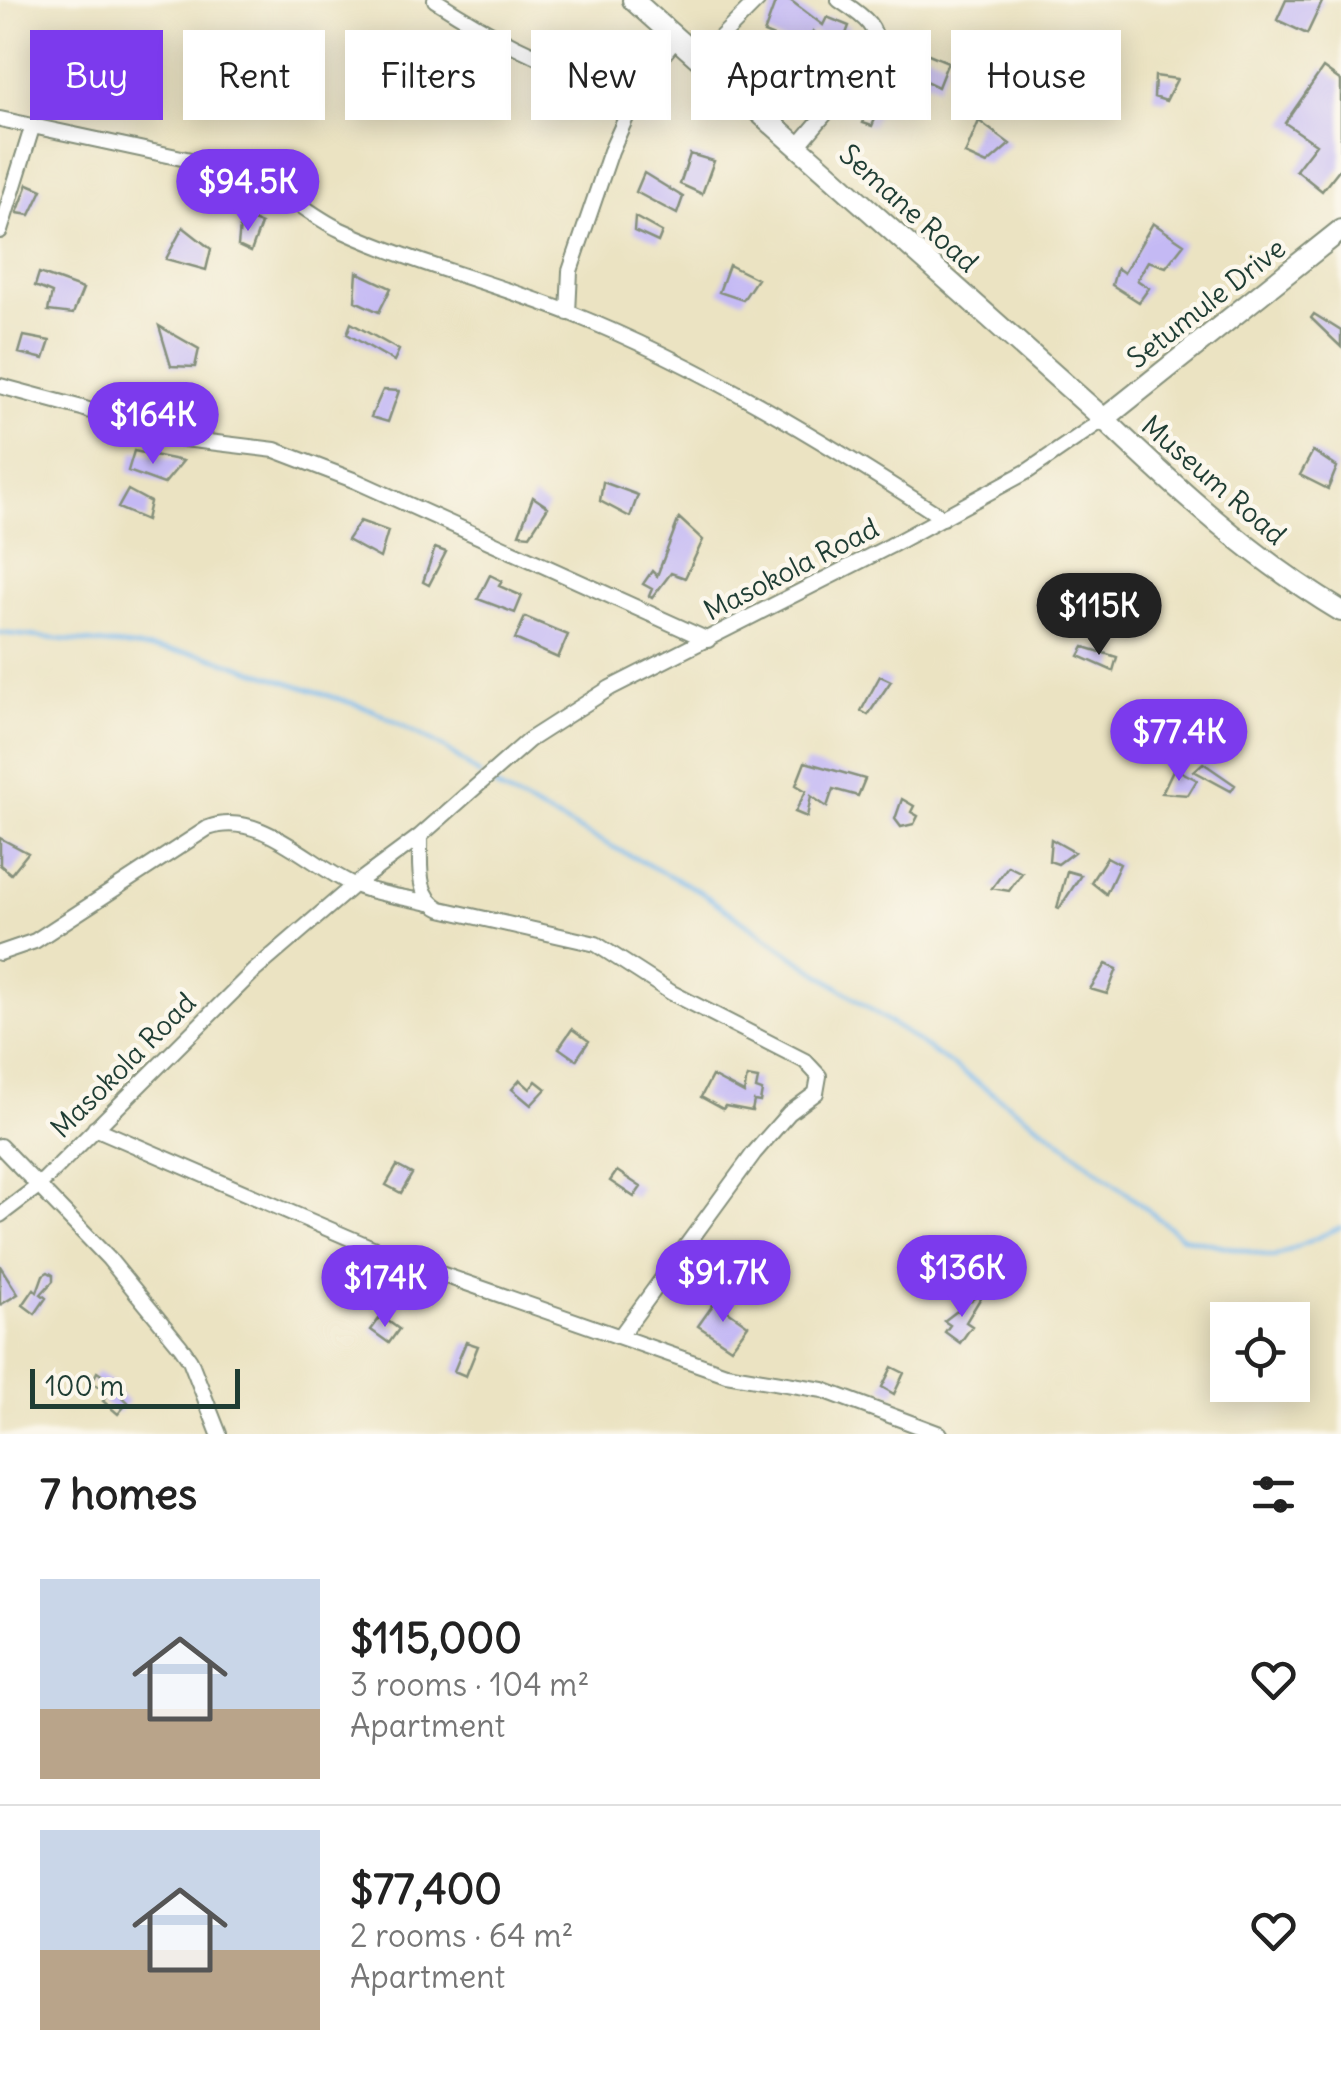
<!DOCTYPE html>
<meta charset="utf-8">
<style>
body{margin:0;font-family:Delius,sans-serif;background:#f6f6f6;color:#222;height:100vh;display:flex;flex-direction:column;font-size:38px;white-space:nowrap}
*{box-sizing:border-box;margin:0}
p{font-size:32px;color:#767676}
.icon{flex:none;width:55px;height:55px;fill:none;stroke:currentColor;stroke-width:2;stroke-linecap:round;stroke-linejoin:round}
.map{position:relative;height:1434px;overflow:hidden}
.sheet{display:flex;flex-direction:column;background:#fff;flex:1}
.sheet>*{flex:none}
.guide{position:absolute;left:30px;top:30px;width:1282px;height:90px;display:flex;gap:20px}
.buttons{position:absolute;left:1210px;top:1302px;display:grid;gap:20px}
.buttons a{display:grid;place-items:center;width:100px;height:100px;border-radius:0px;background:#fff;box-shadow:0 5px 25px #0003;font-size:50px}
.scale{position:absolute;left:30px;bottom:25px;width:210px;box-sizing:border-box;padding-left:10px;border:5px solid #1f3d34;border-top:0;font-size:28px;line-height:35px;white-space:nowrap;color:#1f3d34;-webkit-text-stroke:8px #fbf7ec;paint-order:stroke}
.price{position:absolute;translate:-50% -85px;padding:0 22px;border-radius:35px;background:#7c3aed;color:#fff;font-size:32px;line-height:65px;filter:drop-shadow(0 2px 5px #0008)}
.price::after{content:'';position:absolute;left:50%;top:60px;width:30px;height:22px;margin-left:-15px;background:inherit;clip-path:polygon(0 0,100% 0,50% 100%)}
.price.current{background:#222;color:#fff}
ul{padding:0;list-style:none}
li{display:flex;align-items:center;gap:30px;height:250px;padding:0 40px}
li+li{border-top:2px solid #e0e0e0}
li span{display:grid;place-items:center;flex:none;width:280px;height:200px;border-radius:0px;color:#555}
li>.icon{margin-inline-start:auto}
span .icon{width:120px;height:120px;fill:#fffc;stroke-width:1}
li b{font-size:42px}
h2{display:flex;justify-content:space-between;align-items:center;height:120px;padding:0 40px;font-size:42px}
.tag{padding:0 35px;border-radius:0px;background:#fff;box-shadow:0 5px 25px #0003;font-size:35px;line-height:90px}
.tag.current{background:#7c3aed;color:#fff}
.map>svg:first-child{display:block}
</style>
<div class="map">
<svg width="1341" height="1434" viewBox="0 0 1341 1434">
<rect width="100%" height="100%" fill="#fbf7ec"/>
<filter id="ink" filterUnits="userSpaceOnUse"><feTurbulence type="fractalNoise" baseFrequency=".01" numOctaves="2"/><feDisplacementMap in="SourceGraphic" scale="20" xChannelSelector="R" yChannelSelector="G"/><feConvolveMatrix kernelMatrix="1 2 1 2 8 2 1 2 1" color-interpolation-filters="sRGB"/></filter>
<filter id="wash" filterUnits="userSpaceOnUse"><feTurbulence type="fractalNoise" baseFrequency=".0048" numOctaves="4" result="noise"/><feDisplacementMap in="SourceGraphic" scale="40" xChannelSelector="R" yChannelSelector="G"/><feGaussianBlur stdDeviation="2.25" result="paint"/><feColorMatrix in="noise" values="0 0 0 0 0 0 0 0 0 0 0 0 0 0 0 0 0 1.4 0 .05"/><feComposite in="paint" operator="in"/></filter>
<g filter="url(#wash)">
<rect width="100%" height="100%" fill="#ebe3c2"/>
<g fill="none" stroke-linecap="round" stroke-linejoin="round">
<path stroke="#79baee" stroke-width="4" d="M0,633L201,654L373,710L446,749L480,775
M488,781L502,791L696,889L1049,1132L1182,1237L1274,1257L1341,1227"/>
</g>
<g id="blocks">
<path fill="#c4b9f4" d="M776,0H790L823,25L827,17L849,26L839,53L813,31L803,49L764,33Z
M1286,0H1323L1307,34L1277,20Z
M919,50L948,62L938,87L911,74Z
M1069,61L1089,76L1065,106L1039,90L1045,73L1053,78Z
M1323,68L1341,81V167L1322,191L1296,170L1316,144L1285,123Z
M1155,76L1177,79L1166,101L1154,97Z
M875,92L886,94L872,126L863,123Z
M979,121L1010,144L987,164L965,154Z
M690,154L714,161L702,194L680,184Z
M644,173L683,197L677,214L636,192Z
M28,184L42,190L30,215L17,213Z
M241,216L261,224L251,252L238,246Z
M635,217L662,232L658,242L634,231Z
M1153,223L1184,244L1166,267L1148,261L1137,280L1149,288L1139,302L1112,285L1117,268L1124,273Z
M183,227L211,249L206,270L166,259Z
M729,265L757,279L743,300L719,292Z
M357,272L391,288L379,312L355,301Z
M39,273L83,289L73,314L48,311L52,293L35,286Z
M1314,314L1341,331V347L1311,318Z
M351,323L399,350L394,361L347,334Z
M159,326L199,349L195,367L171,366Z
M24,336L50,341L44,359L19,353Z
M383,390L399,391L388,422L371,417Z
M134,451L183,461L164,484L128,471Z
M1313,451L1337,467L1328,489L1300,475Z
M603,482L638,495L630,517L600,501Z
M128,490L150,502L146,520L118,508Z
M533,497L548,507L530,535L519,534Z
M679,518L703,540L685,578L671,573L652,598L649,596L652,589L643,584L652,571L657,576Z
M360,521L388,531L380,558L347,540Z
M435,548L446,552L429,585L423,582Z
M490,575L502,581L499,586L522,596L515,613L478,599Z
M525,617L568,635L558,658L515,639Z
M1084,647L1117,657L1113,671L1079,656Z
M880,676L891,681L868,715L861,711Z
M805,762L865,779L858,796L833,789L827,807L811,796L807,817L795,812L806,791L796,785Z
M1203,763L1235,785L1231,791L1194,771Z
M1174,768L1197,780L1188,795L1162,793Z
M902,799L914,806L911,812L918,816L914,824L901,827L895,819Z
M0,838L28,853L11,874L0,865Z
M1051,839L1074,852L1058,864L1049,861Z
M1107,857L1120,864L1106,894L1091,882Z
M1008,866L1022,873L1009,891L992,888Z
M1067,871L1081,875L1059,909L1057,908Z
M1106,964L1117,969L1107,994L1090,989Z
M572,1029L589,1041L576,1060L559,1048Z
M712,1076L744,1093L747,1077L758,1079L756,1089L762,1091L760,1102L754,1101L752,1111L725,1106L723,1109L701,1097Z
M520,1080L530,1089L536,1081L546,1089L531,1105L512,1089Z
M397,1166L412,1174L401,1193L386,1185Z
M617,1171L641,1187L634,1197L610,1181Z
M944,1247L961,1259L955,1268L941,1258L931,1266L922,1262L925,1253L938,1256Z
M0,1266L18,1294L0,1305Z
M48,1272L53,1275V1281L41,1294L46,1298L35,1314L23,1305L34,1289L37,1292L43,1275Z
M986,1289L966,1322L972,1326L960,1343L945,1332L950,1325L944,1321Z
M715,1302L748,1325L731,1348L698,1326Z
M381,1316L399,1329L389,1343L371,1330Z
M466,1342L478,1346L466,1376L454,1371Z
M892,1367L904,1373L894,1394L882,1387Z
M97,1372L121,1388L114,1389L128,1402L118,1414L103,1401L113,1389L105,1391L92,1382Z"/>
</g>
</g>
<g filter="url(#ink)">
<use href="#blocks" fill-opacity="0" stroke="#85907b" stroke-width="2.5"/>
<g fill="none" stroke-linecap="round" stroke-linejoin="round">
<defs>
<path id="street" d="M435,0C475,26 599,101 644,74C656,67 667,49 676,39
M699,59L758,0
M0,119L191,160C213,163 236,166 257,177C286,192 311,216 341,230C415,264 494,283 570,313C702,366 824,441 943,518
M798,146L875,55C882,26 860,14 839,0
M0,231L32,128
M568,313L570,271L611,151L646,73
M0,386L82,408L167,437L275,450L356,481L708,640
M420,836C421,861 414,896 441,909L596,944L672,993L805,1061L819,1076L816,1093L789,1113L754,1153L621,1335
M0,953L35,941L208,828C259,809 308,864 352,884C375,894 404,897 429,903
M95,1128L398,1259L726,1374L823,1390L940,1434
M0,1146L109,1259L181,1347L190,1360L219,1434
M0,1215L37,1187L254,971L354,885L420,836L529,740L610,688L890,546L1028,471L1104,419"/>
<path id="secondary" d="M633,0L1104,419C1178,490 1252,558 1341,611
M1104,419L1341,230"/>
</defs>
<use href="#street" stroke="#85907b" stroke-width="18"/>
<use href="#secondary" stroke="#85907b" stroke-width="24"/>
<use href="#street" stroke="#fff" stroke-width="14"/>
<use href="#secondary" stroke="#fff" stroke-width="20"/>
</g>
</g>
<g text-anchor="middle" stroke-width="9" stroke-linejoin="round" paint-order="stroke">
<g font-size="28" fill="#1f3d34" stroke="#fbf7ec">
<text transform="translate(909 208) rotate(42)" y="10">Semane Road</text>
<text transform="translate(1206 303) rotate(-38)" y="10">Setumule Drive</text>
<text transform="translate(1214 480) rotate(41)" y="10">Museum Road</text>
<text transform="translate(791 569) rotate(-27)" y="10">Masokola Road</text>
<text transform="translate(123 1065) rotate(-45)" y="10">Masokola Road</text>
</g>
</g>
</svg>
<div class="buttons">
<a><svg class="icon" aria-label="locate" viewBox="0 0 24 24"><circle cx="12" cy="12" r="6"/><path d="M12 2v4M12 18v4M2 12h4M18 12h4"/></svg></a>
</div>
<div class="scale">100 m</div>
<b class="price" style="left:248px;top:234px">$94.5K</b>
<b class="price" style="left:153px;top:467px">$164K</b>
<b class="price current" style="left:1099px;top:658px">$115K</b>
<b class="price" style="left:1179px;top:784px">$77.4K</b>
<b class="price" style="left:962px;top:1320px">$136K</b>
<b class="price" style="left:723px;top:1325px">$91.7K</b>
<b class="price" style="left:385px;top:1330px">$174K</b>
<div class="guide">
<a class="tag current">Buy</a>
<a class="tag">Rent</a>
<a class="tag">Filters</a>
<a class="tag">New</a>
<a class="tag">Apartment</a>
<a class="tag">House</a>
</div>
</div>
<section class="sheet">
<h2>7 homes<svg class="icon" aria-label="filters" viewBox="0 0 24 24"><path d="M4 7h16M4 17h16"/><circle cx="9" cy="7" r="2"/><circle cx="15" cy="17" r="2"/></svg></h2>
<ul>
<li><span style="background:linear-gradient(#c9d6e8 65%,#b9a48a 0)"><svg class="icon" aria-label="home" viewBox="0 0 24 24"><path d="M3 11l9-7 9 7M6 9v11h12V9"/></svg></span><div><b>$115,000</b><p>3 rooms · 104 m²</p><p>Apartment</p></div><svg class="icon" aria-label="heart" viewBox="0 0 24 24"><path d="M12 20l-8-8c-3-5 5-10 8-4 3-6 11-1 8 4z"/></svg></li>
<li><span style="background:linear-gradient(#c9d6e8 60%,#b9a48a 0)"><svg class="icon" aria-label="home" viewBox="0 0 24 24"><path d="M3 11l9-7 9 7M6 9v11h12V9"/></svg></span><div><b>$77,400</b><p>2 rooms · 64 m²</p><p>Apartment</p></div><svg class="icon" aria-label="heart" viewBox="0 0 24 24"><path d="M12 20l-8-8c-3-5 5-10 8-4 3-6 11-1 8 4z"/></svg></li>
</ul>
</section>
